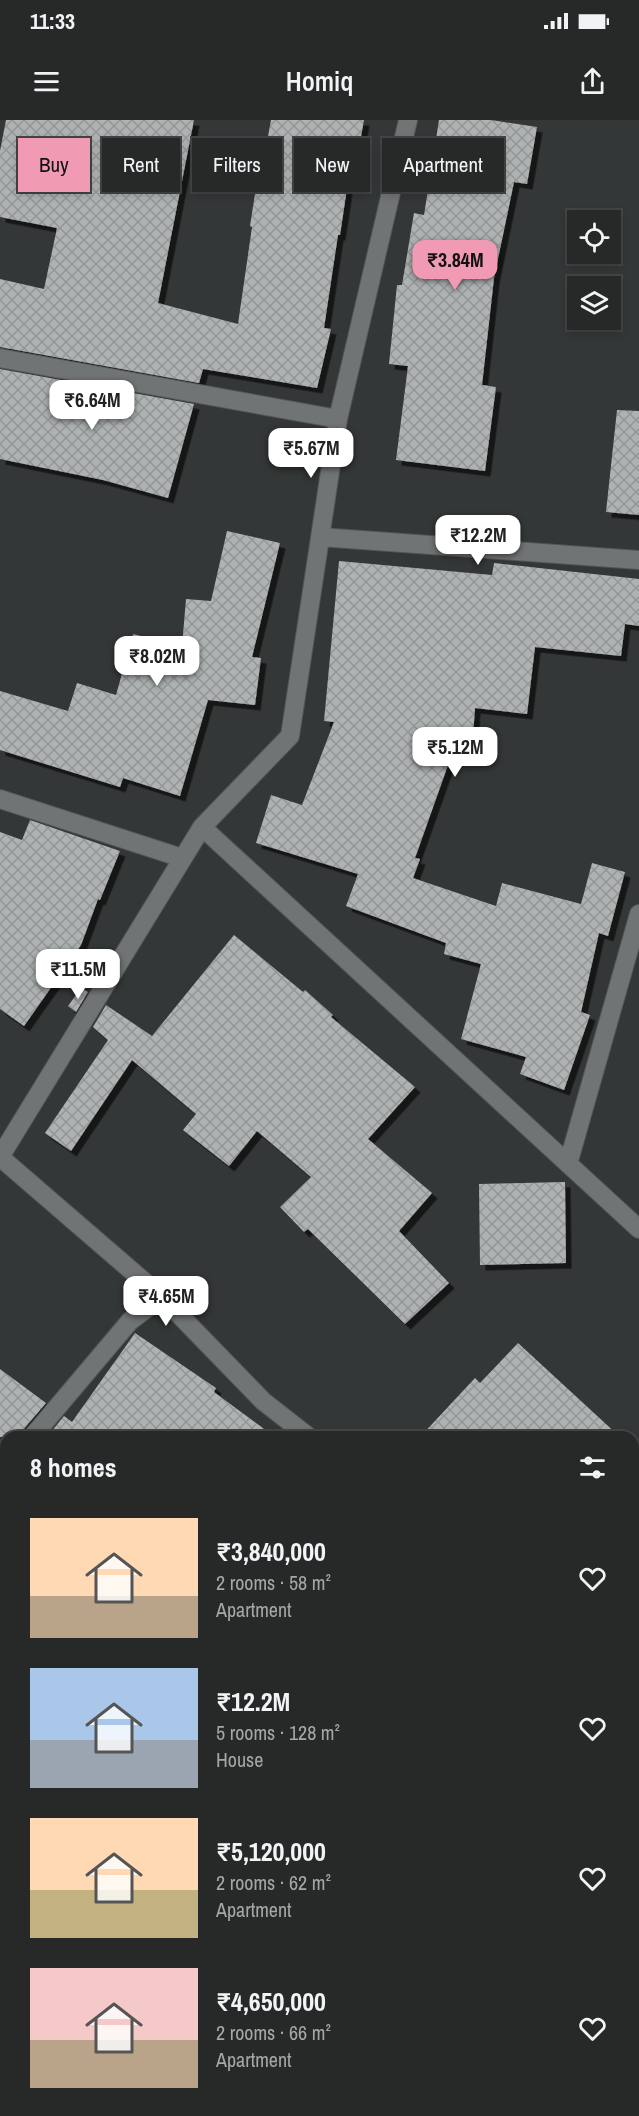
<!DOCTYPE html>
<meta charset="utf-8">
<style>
body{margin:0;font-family:"Archivo Narrow",sans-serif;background:#2f3131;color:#f1f3f6;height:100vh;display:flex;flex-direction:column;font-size:22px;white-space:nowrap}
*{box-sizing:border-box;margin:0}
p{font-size:20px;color:#a4a6a8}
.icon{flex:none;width:33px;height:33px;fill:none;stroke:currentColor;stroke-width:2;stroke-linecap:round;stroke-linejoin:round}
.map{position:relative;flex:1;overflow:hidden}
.panel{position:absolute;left:0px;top:1311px;width:639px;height:686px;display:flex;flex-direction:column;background:#272929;border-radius:18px 18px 0 0;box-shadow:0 3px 9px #0003,0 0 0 2px #434546}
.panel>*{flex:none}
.hud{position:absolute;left:18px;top:18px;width:603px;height:54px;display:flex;gap:12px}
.controls{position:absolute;left:567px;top:90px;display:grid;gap:12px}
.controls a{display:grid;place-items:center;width:54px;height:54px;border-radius:0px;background:#272929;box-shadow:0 3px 9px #0003,0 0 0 2px #434546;font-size:30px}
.price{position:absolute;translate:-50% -51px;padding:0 14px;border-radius:12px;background:#fff;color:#222;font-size:20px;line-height:39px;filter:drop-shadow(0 2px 3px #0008)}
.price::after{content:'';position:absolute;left:50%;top:36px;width:18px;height:14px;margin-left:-9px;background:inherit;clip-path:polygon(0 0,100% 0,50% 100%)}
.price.selected{background:#f19ab3;color:#111}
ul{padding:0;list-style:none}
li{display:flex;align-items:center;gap:18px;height:150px;padding:0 30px}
li span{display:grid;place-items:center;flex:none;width:168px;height:120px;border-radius:0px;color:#555}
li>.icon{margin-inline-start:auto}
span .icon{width:72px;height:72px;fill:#fffc;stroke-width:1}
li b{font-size:26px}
h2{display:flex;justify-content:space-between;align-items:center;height:72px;padding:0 30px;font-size:26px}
.chip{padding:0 21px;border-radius:0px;background:#272929;box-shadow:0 3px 9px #0003,0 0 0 2px #434546;font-size:21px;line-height:54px}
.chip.selected{background:#f19ab3;color:#111}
.status{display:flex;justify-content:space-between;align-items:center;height:42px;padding:0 30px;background:#272929;direction:ltr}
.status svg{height:16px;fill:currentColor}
header{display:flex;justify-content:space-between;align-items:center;height:78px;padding:0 30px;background:#272929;font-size:27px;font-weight:600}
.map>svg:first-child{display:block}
</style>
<div class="status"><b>11:33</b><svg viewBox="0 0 49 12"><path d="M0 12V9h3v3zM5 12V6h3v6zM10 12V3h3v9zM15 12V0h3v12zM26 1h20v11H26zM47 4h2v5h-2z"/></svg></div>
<header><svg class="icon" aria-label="menu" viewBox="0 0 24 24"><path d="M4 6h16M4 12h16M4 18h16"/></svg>Homiq<svg class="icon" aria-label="share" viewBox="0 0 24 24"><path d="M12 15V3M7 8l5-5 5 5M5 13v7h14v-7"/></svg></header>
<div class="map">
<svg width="639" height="1996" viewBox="0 0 639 1996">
<defs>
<pattern id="building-cross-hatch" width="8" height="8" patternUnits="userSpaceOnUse" patternTransform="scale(1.5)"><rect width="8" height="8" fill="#aeb2b2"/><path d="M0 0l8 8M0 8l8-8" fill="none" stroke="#929696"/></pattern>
<filter id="shadow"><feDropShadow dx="5.5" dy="5.5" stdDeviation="0" flood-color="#0009"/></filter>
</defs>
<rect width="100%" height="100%" fill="#343737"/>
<path fill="url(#building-cross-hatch)" filter="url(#shadow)" d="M6,0H194L158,183L238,204L252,107L250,106L259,48L262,49L271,0H364L354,56L349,55L340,115H338L324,208L331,209L317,268L203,249L199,263L0,227V159L44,169L57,108L0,97V31Z
M439,0H491L537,7L527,64L514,62L494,158L482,265L496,267L485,351L396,340L408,246L389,244L397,165H402L414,93L424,95Z
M0,249L194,284L168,378L103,360L0,339Z
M617,290L639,291V395L606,392Z
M227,411L280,423L252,537L261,538L255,585L208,580L180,676L123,658L120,667L0,630V571L68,591L77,563L116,575L133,514L182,526L186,479L211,481Z
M339,441L492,455L494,443L639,459V506L625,504L621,536L535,527L527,594L475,588L473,615L459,614L415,738L420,739L413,758L496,786L502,763L581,784L592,743L625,752L608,816L599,813L581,892L590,895L564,970L520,954L526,937L461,919L481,844L444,834L446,823L346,786L358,754L256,723L271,675L302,685L334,602L324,601Z
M30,700L120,731L100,780L98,779L81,825L24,906L0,889V712L22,720Z
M234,815L303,872L305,870L333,895L331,897L415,967L368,1019L432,1073L399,1111L449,1163L405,1204L308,1109L304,1112L280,1087L311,1057L257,1011L229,1046L183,1010L196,994L132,940L71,1031L45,1013L108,920L93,907L106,885L152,916Z
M81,868L88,872L76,892L68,886Z
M565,1062L566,1143L480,1145L479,1064Z
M135,1213L216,1268L214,1272L275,1317H47L64,1296L72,1302Z
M518,1223L620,1317H420L475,1258L480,1263Z
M0,1249L46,1283L23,1310L21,1317H0Z"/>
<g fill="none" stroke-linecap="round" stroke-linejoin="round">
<defs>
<path id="minor" d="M0,238L338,299L290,616L202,707
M338,299L408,0
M320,417L639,440
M0,679L182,738
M0,1037L202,707L639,1109
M0,1037L162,1177
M568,1044L639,794
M32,1317L130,1201L162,1177L263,1281L309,1317
M0,1354L6,1347
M633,1899L639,1901"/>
<path id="highway" d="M633,1418L639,1413
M43,1996L49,1990"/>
</defs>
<use href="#minor" stroke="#535657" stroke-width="20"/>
<use href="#highway" stroke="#535657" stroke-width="20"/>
<use href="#minor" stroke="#717475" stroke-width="18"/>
<use href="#highway" stroke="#38a1b3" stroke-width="18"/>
</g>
</svg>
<div class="controls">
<a><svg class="icon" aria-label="locate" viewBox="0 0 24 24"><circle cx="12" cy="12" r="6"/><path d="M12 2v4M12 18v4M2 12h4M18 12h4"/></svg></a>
<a><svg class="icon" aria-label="layers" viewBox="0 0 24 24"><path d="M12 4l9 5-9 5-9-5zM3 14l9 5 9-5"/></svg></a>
</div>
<b class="price selected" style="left:455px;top:171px">₹3.84M</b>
<b class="price" style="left:92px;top:311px">₹6.64M</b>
<b class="price" style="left:311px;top:359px">₹5.67M</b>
<b class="price" style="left:478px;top:446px">₹12.2M</b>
<b class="price" style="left:157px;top:567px">₹8.02M</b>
<b class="price" style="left:455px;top:658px">₹5.12M</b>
<b class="price" style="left:78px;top:880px">₹11.5M</b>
<b class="price" style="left:166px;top:1207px">₹4.65M</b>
<div class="hud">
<a class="chip selected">Buy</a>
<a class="chip">Rent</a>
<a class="chip">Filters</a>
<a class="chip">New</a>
<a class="chip">Apartment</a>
</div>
<section class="panel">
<h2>8 homes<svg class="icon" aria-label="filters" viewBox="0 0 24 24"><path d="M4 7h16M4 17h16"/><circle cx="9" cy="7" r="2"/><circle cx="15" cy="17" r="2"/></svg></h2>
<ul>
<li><span style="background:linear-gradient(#ffd9b3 65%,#b9a48a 0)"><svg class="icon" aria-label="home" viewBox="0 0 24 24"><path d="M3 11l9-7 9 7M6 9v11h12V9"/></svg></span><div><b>₹3,840,000</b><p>2 rooms · 58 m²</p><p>Apartment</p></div><svg class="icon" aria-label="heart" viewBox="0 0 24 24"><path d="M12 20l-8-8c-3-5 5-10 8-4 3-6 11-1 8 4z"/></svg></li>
<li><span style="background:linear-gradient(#a9c7e8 60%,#9aa5b1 0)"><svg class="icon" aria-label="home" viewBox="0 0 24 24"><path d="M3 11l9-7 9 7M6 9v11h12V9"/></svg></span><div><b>₹12.2M</b><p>5 rooms · 128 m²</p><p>House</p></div><svg class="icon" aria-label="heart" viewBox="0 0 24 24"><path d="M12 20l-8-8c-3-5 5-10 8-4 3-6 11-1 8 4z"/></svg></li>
<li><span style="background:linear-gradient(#ffd9b3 60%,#c2b280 0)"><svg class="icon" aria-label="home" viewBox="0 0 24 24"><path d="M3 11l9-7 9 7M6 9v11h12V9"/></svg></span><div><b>₹5,120,000</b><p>2 rooms · 62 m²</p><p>Apartment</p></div><svg class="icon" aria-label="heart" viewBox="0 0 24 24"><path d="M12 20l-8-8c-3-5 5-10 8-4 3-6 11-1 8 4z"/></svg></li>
<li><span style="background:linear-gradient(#f6c9c9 60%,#b9a48a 0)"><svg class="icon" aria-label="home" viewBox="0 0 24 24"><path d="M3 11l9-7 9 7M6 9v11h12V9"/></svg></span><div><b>₹4,650,000</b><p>2 rooms · 66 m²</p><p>Apartment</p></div><svg class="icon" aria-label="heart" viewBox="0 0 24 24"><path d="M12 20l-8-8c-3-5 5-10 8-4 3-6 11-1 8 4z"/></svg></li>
</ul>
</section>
</div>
